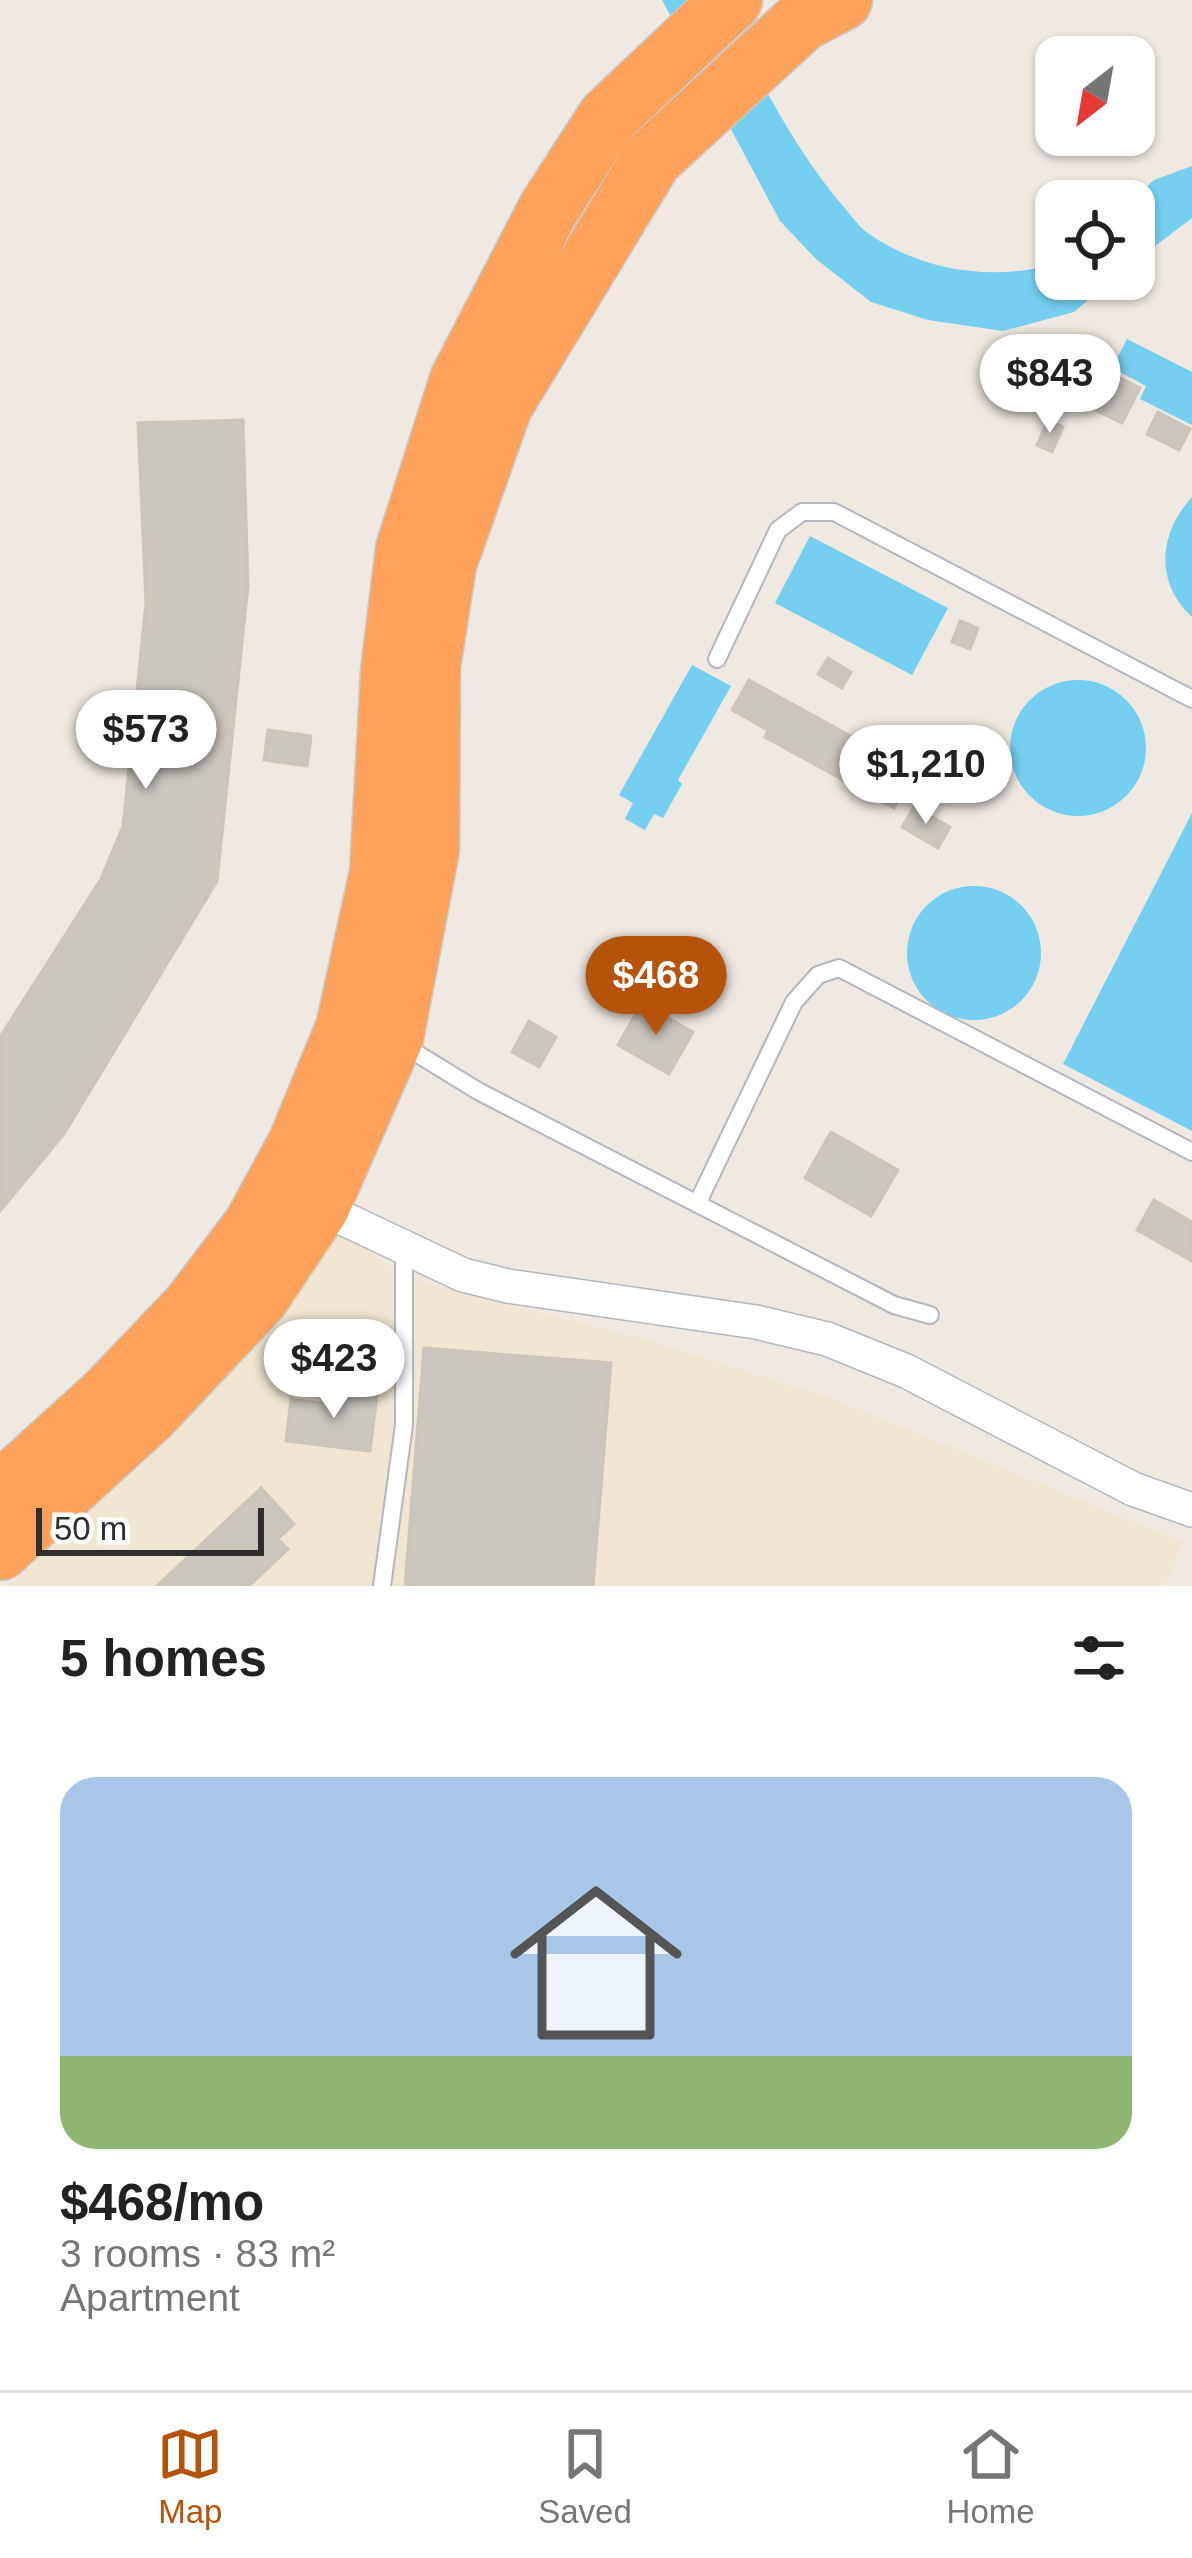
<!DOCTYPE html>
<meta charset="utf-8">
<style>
body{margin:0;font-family:Arial,sans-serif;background:#f2f2f2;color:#222;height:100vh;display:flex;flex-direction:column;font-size:45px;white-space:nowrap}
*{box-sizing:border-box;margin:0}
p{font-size:39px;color:#767676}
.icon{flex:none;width:66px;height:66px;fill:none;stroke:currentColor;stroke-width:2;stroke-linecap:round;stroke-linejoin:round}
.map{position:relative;height:1586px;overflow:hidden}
.details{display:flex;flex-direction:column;background:#fff;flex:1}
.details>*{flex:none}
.needle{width:78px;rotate:211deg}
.buttons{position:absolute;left:1035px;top:36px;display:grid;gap:24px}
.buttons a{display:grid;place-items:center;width:120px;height:120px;border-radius:24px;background:#fff;box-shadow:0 3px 9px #0004;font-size:60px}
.scale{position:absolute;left:36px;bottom:30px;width:228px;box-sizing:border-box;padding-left:12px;border:6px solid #2e2e2e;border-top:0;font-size:33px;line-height:42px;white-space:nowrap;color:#2e2e2e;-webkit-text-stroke:9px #fff;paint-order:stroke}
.price{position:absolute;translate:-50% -102px;padding:0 27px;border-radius:42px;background:#fff;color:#222;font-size:39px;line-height:78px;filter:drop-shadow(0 3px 6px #0008)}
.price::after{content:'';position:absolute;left:50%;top:72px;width:36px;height:27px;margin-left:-18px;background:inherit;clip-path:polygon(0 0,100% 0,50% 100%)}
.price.on{background:#b45309;color:#fff}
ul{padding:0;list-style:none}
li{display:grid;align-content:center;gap:24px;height:636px;padding:0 60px}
li span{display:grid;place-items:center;height:372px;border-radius:36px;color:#555}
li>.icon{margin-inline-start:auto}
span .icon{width:216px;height:216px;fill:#fffc;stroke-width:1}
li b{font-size:51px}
h2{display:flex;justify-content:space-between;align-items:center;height:144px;padding:0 60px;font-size:51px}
.dock{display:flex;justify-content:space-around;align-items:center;height:168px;border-top:3px solid #e0e0e0;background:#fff;font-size:33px;color:#767676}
.dock a{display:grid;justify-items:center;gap:6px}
.dock .on{color:#b45309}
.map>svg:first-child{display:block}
</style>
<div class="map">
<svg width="1192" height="1586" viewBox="0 0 1192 1586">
<rect width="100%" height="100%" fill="#efe9e1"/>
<path fill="#f0e6d1" d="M342,1224L399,1276L656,1343L833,1399L1183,1542L1165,1586H3Z"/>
<path fill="#75cff0" d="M662,0H716C756,69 791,146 843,206C851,215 859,227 869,234C925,272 992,281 1056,264V279H1113L1074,312L1003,331L928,320L871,302L816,259L780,221Z
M1192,166V218L1134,262L1131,201L1154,180Z
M1127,339L1192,372V425L1140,399L1146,386L1112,368Z
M1192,497V617C1154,582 1159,533 1192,497Z
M810,536L948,608L912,675L775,603Z
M692,665L731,686L678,780L682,784L663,818L654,814L645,830L625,819L633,803L619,795Z
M1010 748a68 68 0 1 1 136 0a68 68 0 1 1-136 0Z
M1192,813V1131L1063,1064Z
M907 953a67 67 0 1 1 134 0a67 67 0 1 1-134 0Z"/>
<path fill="#cbc7bf" stroke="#cbc5ba" stroke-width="3" d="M1093,364L1140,388L1122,423L1075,400Z
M1040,393L1059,403L1051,418L1032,408Z
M1158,412L1190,429L1179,450L1147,434Z
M243,420L248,586L217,881L64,1134L0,1211V1037L101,879L123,826L146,603L138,423Z
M1048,420L1063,427L1052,452L1037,445Z
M960,621L978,628L970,649L952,642Z
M828,658L851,672L842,688L818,674Z
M749,680L914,771L894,808L765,737L768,730L732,710Z
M268,730L311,736L307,766L264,760Z
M975,762L990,769L979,795L964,788Z
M914,807L950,827L938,848L902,827Z
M642,1003L693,1032L669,1074L618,1045Z
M529,1021L556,1037L539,1067L512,1052Z
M831,1132L898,1170L871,1216L805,1178Z
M1154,1200L1192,1222V1261L1137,1230Z
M424,1348L611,1363L593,1586H405Z
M331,1390L377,1395L370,1451L286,1441L291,1399L329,1404Z
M261,1488L294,1524L278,1539L288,1549L249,1586H157Z"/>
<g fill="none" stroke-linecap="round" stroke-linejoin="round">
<defs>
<path id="lane" d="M717,659L778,530L802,512H834L1192,699
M403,1045L478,1091L894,1305L930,1315
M697,1204L794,1002L818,975L839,968L1192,1152
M382,1586L404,1425V1247"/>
<path id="street" d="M319,1207L463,1275L508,1286L756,1322L827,1339L906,1371L1133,1489L1192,1510"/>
<path id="highway" d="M0,1493L108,1395L192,1307L254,1225L298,1144L346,1028L380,873L391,672L406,549L460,380L549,208L608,117L732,0
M0,1550L150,1413L259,1297L319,1207L393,1038L429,849L430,666L446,564L502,406L652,159L802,21L842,0"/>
</defs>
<use href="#lane" stroke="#b4b7c1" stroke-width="20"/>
<use href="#street" stroke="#b4b7c1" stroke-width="36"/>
<use href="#highway" stroke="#c9c9c9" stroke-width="63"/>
<use href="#lane" stroke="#fff" stroke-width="16"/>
<use href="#street" stroke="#fff" stroke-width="33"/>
<use href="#highway" stroke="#ffa35c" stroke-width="60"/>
</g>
</svg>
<div class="buttons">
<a><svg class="needle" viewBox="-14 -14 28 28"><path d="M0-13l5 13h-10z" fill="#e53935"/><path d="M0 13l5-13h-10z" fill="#767676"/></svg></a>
<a><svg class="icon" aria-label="locate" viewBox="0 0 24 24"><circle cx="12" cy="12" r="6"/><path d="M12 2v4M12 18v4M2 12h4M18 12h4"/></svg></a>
</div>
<div class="scale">50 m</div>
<b class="price" style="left:1050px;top:436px">$843</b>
<b class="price" style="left:146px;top:792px">$573</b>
<b class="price" style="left:926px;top:827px">$1,210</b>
<b class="price on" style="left:656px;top:1038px">$468</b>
<b class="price" style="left:334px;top:1421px">$423</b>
</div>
<section class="details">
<h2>5 homes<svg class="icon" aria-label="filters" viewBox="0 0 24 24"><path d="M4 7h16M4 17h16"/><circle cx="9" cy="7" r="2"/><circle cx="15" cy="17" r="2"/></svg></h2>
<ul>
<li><span style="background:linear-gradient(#a9c7e8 75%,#8fb573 0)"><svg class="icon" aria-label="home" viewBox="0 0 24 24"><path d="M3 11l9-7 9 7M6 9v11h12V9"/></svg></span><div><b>$468/mo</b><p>3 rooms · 83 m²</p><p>Apartment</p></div></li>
</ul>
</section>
<nav class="dock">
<a class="on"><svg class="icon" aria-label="map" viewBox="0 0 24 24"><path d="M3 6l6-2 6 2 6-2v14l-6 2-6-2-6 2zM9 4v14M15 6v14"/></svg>Map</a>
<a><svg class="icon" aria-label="saved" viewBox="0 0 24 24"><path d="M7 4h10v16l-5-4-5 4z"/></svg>Saved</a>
<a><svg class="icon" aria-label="home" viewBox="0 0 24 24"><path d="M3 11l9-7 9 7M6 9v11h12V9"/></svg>Home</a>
</nav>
